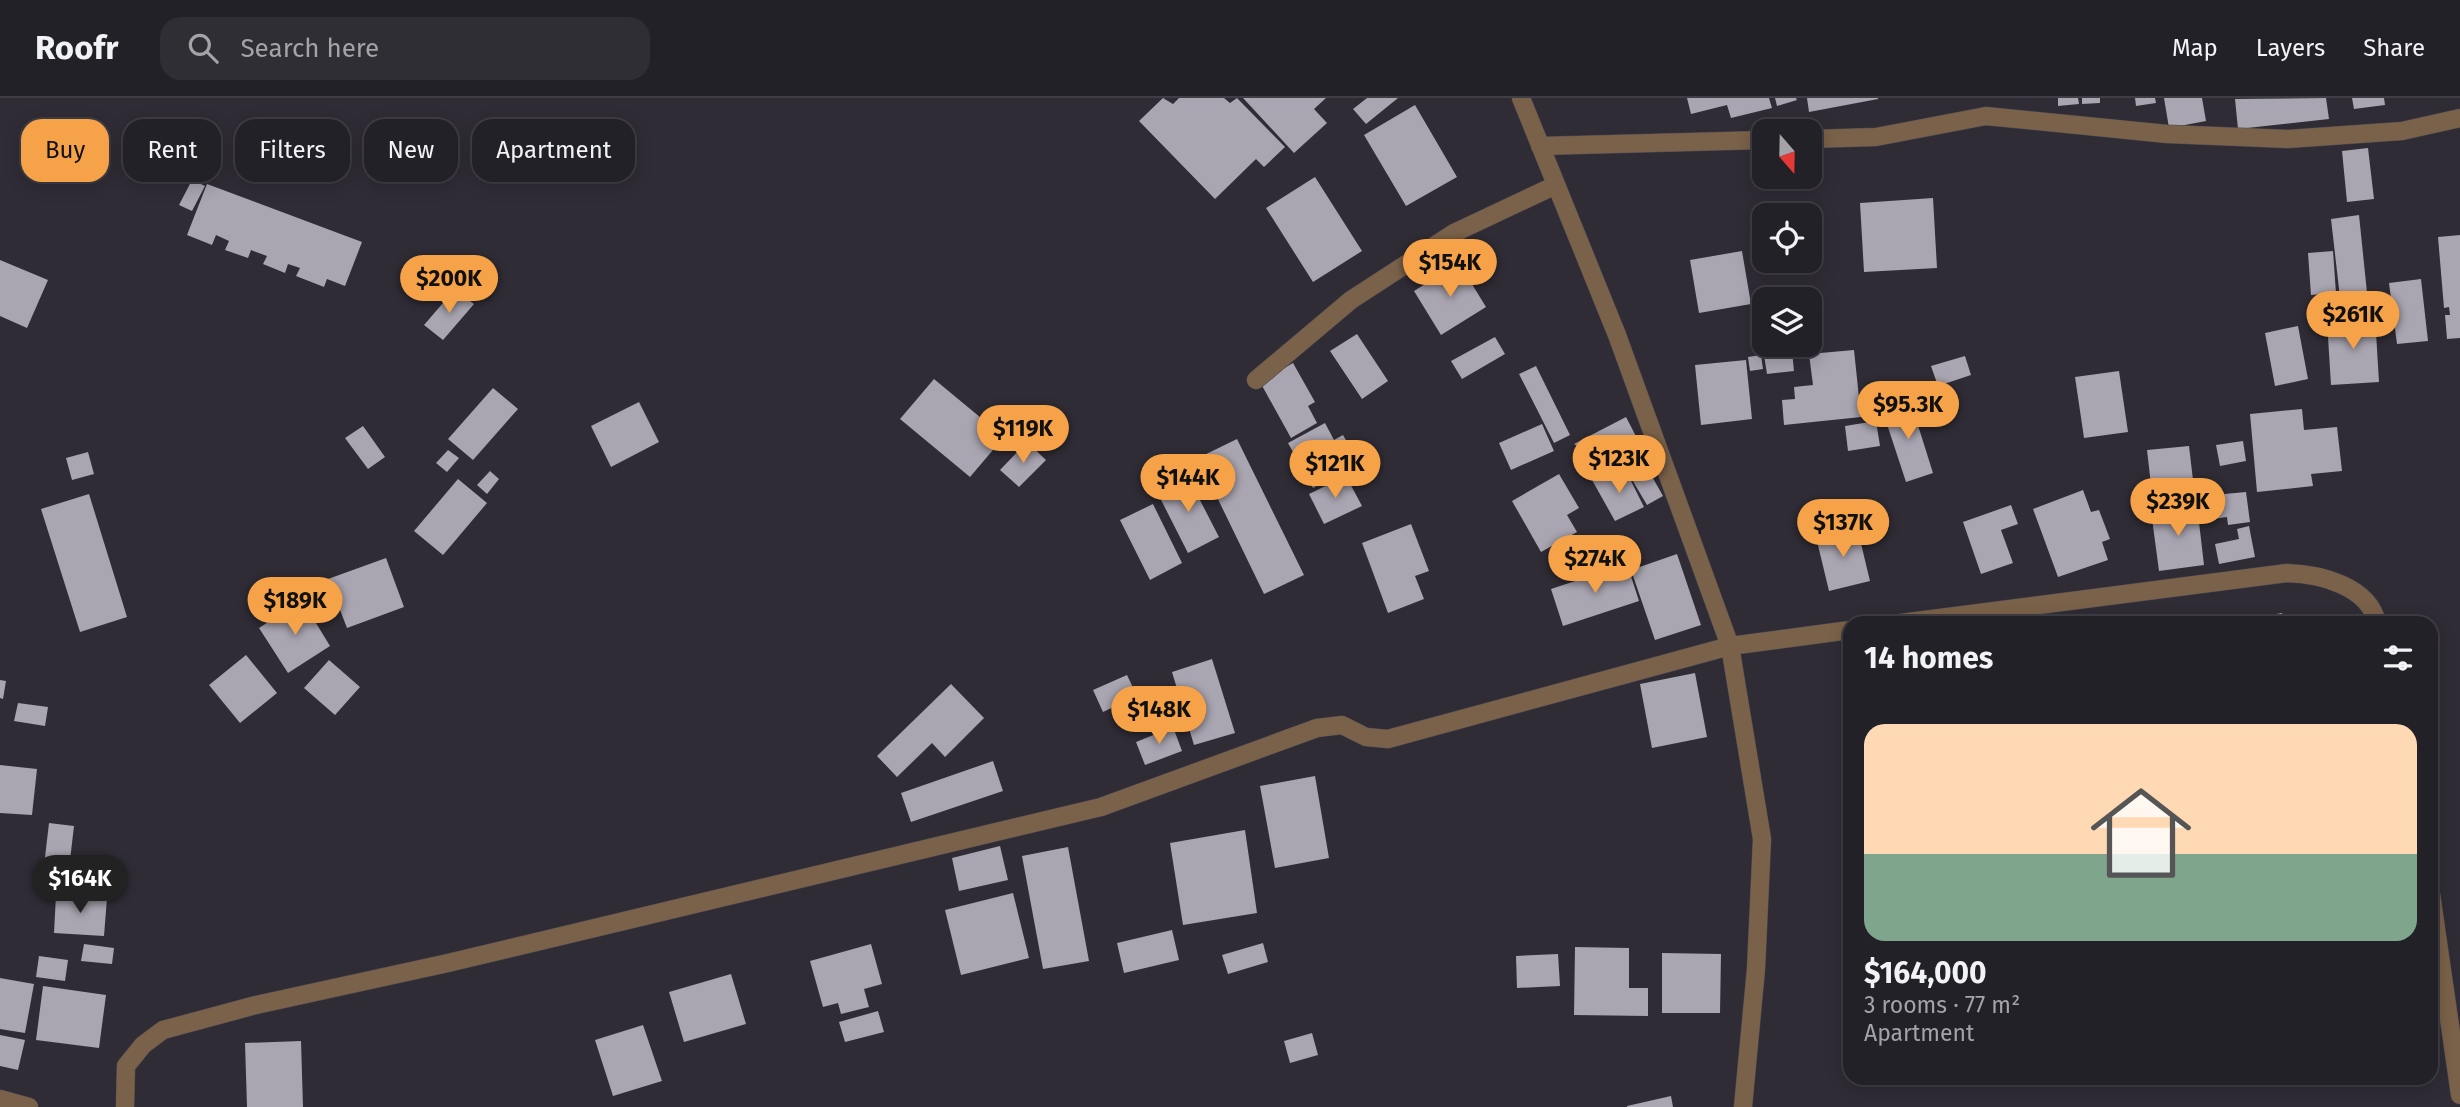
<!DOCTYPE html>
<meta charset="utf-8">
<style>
body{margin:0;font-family:"Fira Sans",sans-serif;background:#2f2e34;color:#f1f3f6;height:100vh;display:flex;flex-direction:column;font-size:26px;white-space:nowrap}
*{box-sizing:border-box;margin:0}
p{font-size:23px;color:#a3a3a8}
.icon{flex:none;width:38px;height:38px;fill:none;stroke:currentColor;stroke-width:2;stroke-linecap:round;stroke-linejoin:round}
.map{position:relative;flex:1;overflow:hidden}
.details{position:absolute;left:1843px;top:518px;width:595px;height:469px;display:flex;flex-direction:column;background:#232128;border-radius:21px;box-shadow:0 4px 18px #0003,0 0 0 2px #403e45}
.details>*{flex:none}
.hud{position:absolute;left:21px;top:21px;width:665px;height:63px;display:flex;gap:14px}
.needle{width:46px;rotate:160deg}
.controls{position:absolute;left:1752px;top:21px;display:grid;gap:14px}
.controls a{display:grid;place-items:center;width:70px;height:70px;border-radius:14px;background:#232128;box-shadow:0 4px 18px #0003,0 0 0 2px #403e45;font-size:35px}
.price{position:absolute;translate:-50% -60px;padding:0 16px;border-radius:24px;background:#f6a248;color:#111;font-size:23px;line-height:46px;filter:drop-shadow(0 2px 4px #0008)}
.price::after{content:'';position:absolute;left:50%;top:42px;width:21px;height:16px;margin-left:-10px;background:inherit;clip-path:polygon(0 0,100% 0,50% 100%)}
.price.selected{background:#222;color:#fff}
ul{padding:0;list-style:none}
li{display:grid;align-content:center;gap:14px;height:371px;padding:0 21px}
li+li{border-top:2px solid #403e45}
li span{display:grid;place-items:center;height:217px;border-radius:21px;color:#555}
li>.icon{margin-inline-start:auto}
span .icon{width:126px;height:126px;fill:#fffc;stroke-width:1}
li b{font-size:30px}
h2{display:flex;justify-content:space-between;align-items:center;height:84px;padding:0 21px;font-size:30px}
.tag{padding:0 24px;border-radius:21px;background:#232128;box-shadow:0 4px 18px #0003,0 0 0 2px #403e45;font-size:24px;line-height:63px}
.tag.selected{background:#f6a248;color:#111}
header{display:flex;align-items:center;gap:42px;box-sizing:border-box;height:98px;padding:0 35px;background:#232128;border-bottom:2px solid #403e45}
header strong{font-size:33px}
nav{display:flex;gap:38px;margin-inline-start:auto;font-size:24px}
.search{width:490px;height:63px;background:#2f2e34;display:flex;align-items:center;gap:18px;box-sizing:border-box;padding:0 24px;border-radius:21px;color:#a3a3a8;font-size:26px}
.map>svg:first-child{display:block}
</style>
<header>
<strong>Roofr</strong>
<div class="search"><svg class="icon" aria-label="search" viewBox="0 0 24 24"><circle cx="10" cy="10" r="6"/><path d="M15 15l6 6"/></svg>Search here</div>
<nav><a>Map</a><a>Layers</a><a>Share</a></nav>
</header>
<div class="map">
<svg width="2460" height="1009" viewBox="0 0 2460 1009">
<rect width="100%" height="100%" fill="#2f2c36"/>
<path fill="#a9a5b1" d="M1163,0L1173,6L1179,0H1224L1230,5L1237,0L1285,49L1264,69L1256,61L1215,101L1139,23Z
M1243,0H1326L1314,11L1327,25L1294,55Z
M1367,0H1398L1366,26L1353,11Z
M1687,0H1769L1772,10L1731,20L1727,7L1691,16Z
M1775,0H1796L1797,2L1777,8Z
M1807,0H1878V1L1809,14Z
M2058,0H2078L2079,6L2058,8Z
M2082,0H2100V5L2082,6Z
M2135,0H2155L2156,5L2136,8Z
M2164,0H2202L2206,23L2169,30Z
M2326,0L2329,21L2238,31L2235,1Z
M2352,0H2384L2385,7L2354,11Z
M1415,7L1457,79L1406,108L1364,37Z
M2368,50L2374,101L2347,104L2342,53Z
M1315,79L1362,153L1313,184L1266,110Z
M192,82L205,88L192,113L179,107Z
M207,86L362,144L345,188L327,181L324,189L296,178L300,170L288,166L285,175L263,166L267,158L251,152L248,160L225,152L229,143L216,137L212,147L187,137Z
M1933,100L1937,170L1864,174L1860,105Z
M2359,117L2369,214L2342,217L2331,121Z
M2460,137V240L2447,241L2445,217H2450L2449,209L2444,210L2438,139Z
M1742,153L1751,206L1699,215L1690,162Z
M2333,153L2336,195L2311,197L2308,155Z
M0,162L48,182L27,230L0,218Z
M1459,165L1486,209L1441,237L1414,193Z
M2421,181L2428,243L2397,246L2389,185Z
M455,191L474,206L443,242L424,227Z
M2375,218L2379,284L2331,287L2327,223Z
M2298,228L2308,281L2275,288L2265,235Z
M1357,236L1388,283L1362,301L1330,253Z
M1495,239L1505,256L1462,281L1451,263Z
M1854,252L1861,319L1784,327L1782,302L1795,301L1794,289L1813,287L1809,256Z
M1792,253L1794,273L1767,276L1764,257Z
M1761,257L1763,271L1750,273L1748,259Z
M1965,258L1971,277L1938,288L1931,268Z
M1746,262L1752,321L1701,327L1695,267Z
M1293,265L1315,304L1308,308L1317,325L1291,340L1260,284Z
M1536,268L1570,337L1554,345L1519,276Z
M2119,273L2128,334L2084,340L2075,279Z
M934,281L1004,339L970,379L900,321Z
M493,290L518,311L473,362L448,341Z
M1910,302L1933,375L1906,384L1882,311Z
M639,304L659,344L611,369L591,328Z
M2302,311L2304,332L2337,329L2342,373L2311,376L2313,388L2257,394L2250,316Z
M1626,319L1642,350L1617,363L1613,358L1601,363L1574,346Z
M1876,323L1880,348L1848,353L1845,328Z
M1325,325L1334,342L1343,337L1359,365L1313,390L1288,345Z
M1542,326L1554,353L1511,372L1499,345Z
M363,328L385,359L368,371L345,340Z
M1237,341L1304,477L1264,496L1198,360Z
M2243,343L2246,363L2220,368L2216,347Z
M1027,344L1046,362L1019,389L1000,372Z
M2189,348L2195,399L2153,404L2147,352Z
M448,352L459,360L447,374L436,365Z
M88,354L94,376L72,382L66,360Z
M1641,359L1663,398L1647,407L1624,368Z
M490,373L499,381L487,396L477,387Z
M1626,373L1644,409L1615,423L1592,382L1602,376L1606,383Z
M1559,376L1579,410L1567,417L1577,434L1541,454L1512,403Z
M1187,377L1219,439L1188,455L1156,392Z
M1346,378L1362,408L1324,426L1309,396Z
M458,381L487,405L443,457L414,433Z
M2083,392L2091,414L2099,412L2110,441L2102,444L2108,462L2058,479L2033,411Z
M2246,394L2250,424L2228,427L2227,419L2206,422L2203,398Z
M89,396L127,519L80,534L41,411Z
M1153,406L1182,465L1150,482L1120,422Z
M2011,407L2018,426L2001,432L2013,465L1981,476L1963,424Z
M2197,407L2204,467L2159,473L2151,413Z
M1411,426L1429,473L1415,478L1424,501L1388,515L1362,445Z
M2249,428L2255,459L2219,466L2215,446L2239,441L2237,431Z
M1857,429L1870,483L1829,493L1816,439Z
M1677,456L1701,527L1655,542L1631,472Z
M386,460L404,509L347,530L328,481Z
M1627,466L1639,503L1563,528L1551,491Z
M302,502L330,548L288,575L259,530Z
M2282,515L2284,525H2232V524Z
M246,557L277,595L240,625L209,587Z
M1212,561L1235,635L1194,647L1172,574Z
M329,562L360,589L335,617L304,590Z
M1695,575L1707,639L1652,650L1640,586Z
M1127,577L1137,598L1103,614L1093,592Z
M0,582L6,583L3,601L0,600Z
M951,586L984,620L945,659L932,645L897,679L877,658Z
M18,605L48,609L45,628L14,623Z
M1173,629L1182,653L1145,667L1136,644Z
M993,663L1003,693L911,724L901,695Z
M0,667L37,671L32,717L0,715Z
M1315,678L1329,760L1275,770L1260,688Z
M49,725L74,728L67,788L42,785Z
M1245,732L1257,815L1183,827L1170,745Z
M1000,748L1008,782L959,793L952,760Z
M1068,749L1089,863L1043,871L1022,758Z
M1013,795L1029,860L961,877L945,812Z
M56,797L107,800L104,838L54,835Z
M1172,832L1179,862L1124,875L1117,845Z
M1263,845L1268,864L1228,876L1222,857Z
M84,846L114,850L112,866L81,863Z
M871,846L882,886L864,891L869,909L841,916L838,905L823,909L810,863Z
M1575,849L1629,850V890H1648V918L1574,917Z
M1662,855L1721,856L1720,915H1662Z
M1558,856L1560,888L1517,890L1516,858Z
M39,858L68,862L65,883L36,879Z
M731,876L746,926L684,944L669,894Z
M0,880L34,886L25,935L0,931Z
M43,888L106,897L99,950L36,942Z
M878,913L884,934L845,944L839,924Z
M643,927L662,983L613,998L595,942Z
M1312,935L1318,957L1290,965L1284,943Z
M0,937L25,942L18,972L0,968Z
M301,943L303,1009H247L245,945Z
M1671,998L1673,1009H1627V1008Z"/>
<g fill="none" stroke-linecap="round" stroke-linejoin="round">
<defs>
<path id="street" d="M1521,0L1617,237L1730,548L1762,741L1756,871L1743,1009
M1810,41L1876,39L1986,18L2167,36L2288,41L2402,33L2460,20
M1540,48L1764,42
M1256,282L1351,202L1454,135L1556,87
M1901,525L2287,475C2320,476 2369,488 2377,525
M2431,796L2460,997
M0,1001L29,1009
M125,1009L126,968L143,947L163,932L256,907L448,865L1101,709L1317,630L1342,627L1366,639L1388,641L1730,548L1850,532"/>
</defs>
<use href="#street" stroke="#4d4a53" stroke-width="19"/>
<use href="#street" stroke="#7a6149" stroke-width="18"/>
</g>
</svg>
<div class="controls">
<a><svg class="needle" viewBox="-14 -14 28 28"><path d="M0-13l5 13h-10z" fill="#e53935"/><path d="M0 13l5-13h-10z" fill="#a3a3a8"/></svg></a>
<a><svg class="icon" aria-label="locate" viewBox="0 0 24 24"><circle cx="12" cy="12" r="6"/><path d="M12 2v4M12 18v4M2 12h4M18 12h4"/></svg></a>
<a><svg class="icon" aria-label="layers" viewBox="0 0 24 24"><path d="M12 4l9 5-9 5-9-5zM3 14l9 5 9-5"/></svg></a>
</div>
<b class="price" style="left:1450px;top:201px">$154K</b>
<b class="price" style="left:449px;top:217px">$200K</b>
<b class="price" style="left:2353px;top:253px">$261K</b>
<b class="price" style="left:1908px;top:343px">$95.3K</b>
<b class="price" style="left:1023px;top:367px">$119K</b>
<b class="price" style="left:1619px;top:397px">$123K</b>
<b class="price" style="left:1335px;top:402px">$121K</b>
<b class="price" style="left:1188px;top:416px">$144K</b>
<b class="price" style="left:2178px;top:440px">$239K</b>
<b class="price" style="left:1843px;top:461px">$137K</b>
<b class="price" style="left:1595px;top:497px">$274K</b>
<b class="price" style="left:295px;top:539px">$189K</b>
<b class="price" style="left:1159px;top:648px">$148K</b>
<b class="price selected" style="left:80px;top:817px">$164K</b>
<div class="hud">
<a class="tag selected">Buy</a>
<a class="tag">Rent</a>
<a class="tag">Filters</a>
<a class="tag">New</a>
<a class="tag">Apartment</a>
</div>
<section class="details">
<h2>14 homes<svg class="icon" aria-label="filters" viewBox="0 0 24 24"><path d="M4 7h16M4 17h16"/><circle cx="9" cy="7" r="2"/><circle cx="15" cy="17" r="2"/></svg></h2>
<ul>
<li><span style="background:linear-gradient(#ffd9b3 60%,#7fa58c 0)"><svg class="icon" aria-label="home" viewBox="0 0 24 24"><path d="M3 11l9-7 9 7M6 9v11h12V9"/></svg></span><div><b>$164,000</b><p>3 rooms · 77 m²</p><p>Apartment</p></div></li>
</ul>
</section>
</div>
